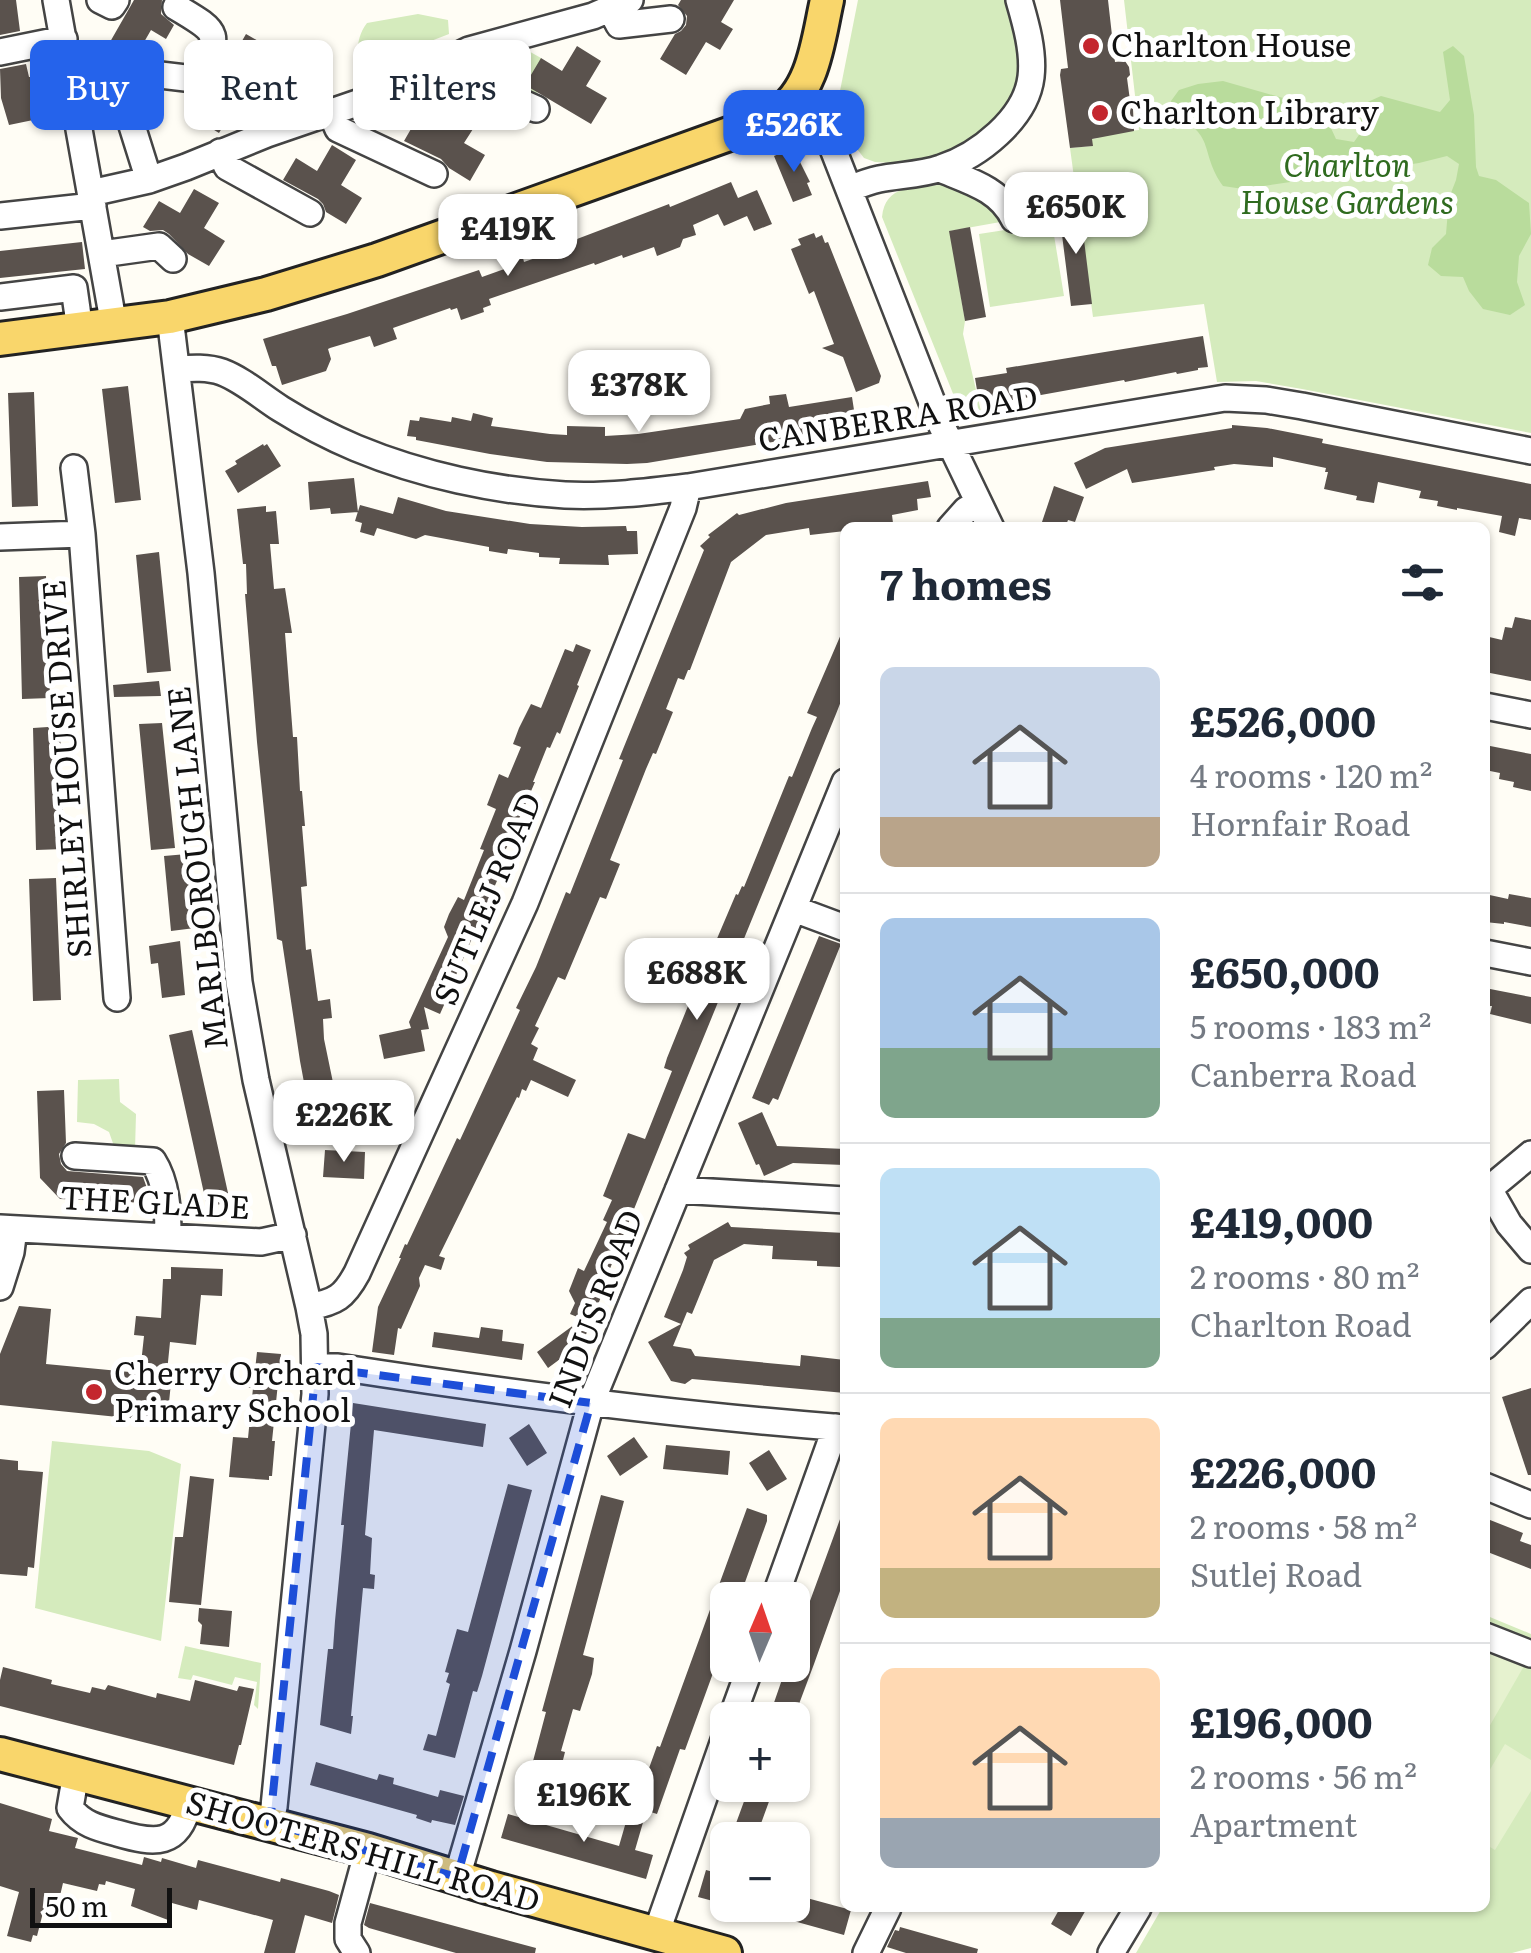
<!DOCTYPE html>
<meta charset="utf-8">
<style>
body{margin:0;font-family:Literata,serif;background:#f6f6f7;color:#1f2937;height:100vh;display:flex;flex-direction:column;font-size:38px;white-space:nowrap}
*{box-sizing:border-box;margin:0}
p{font-size:32px;color:#747a83}
.icon{flex:none;width:55px;height:55px;fill:none;stroke:currentColor;stroke-width:2;stroke-linecap:round;stroke-linejoin:round}
.map{position:relative;flex:1;overflow:hidden}
.drawer{position:absolute;left:840px;top:522px;width:650px;height:1390px;display:flex;flex-direction:column;background:#fff;border-radius:15px;box-shadow:0 2px 8px #0004}
.drawer>*{flex:none}
.top-card{position:absolute;left:30px;top:40px;width:660px;height:90px;display:flex;gap:20px}
.needle{width:65px;rotate:2deg}
.buttons{position:absolute;left:710px;top:1582px;display:grid;gap:20px}
.buttons a{display:grid;place-items:center;width:100px;height:100px;border-radius:15px;background:#fff;box-shadow:0 2px 8px #0004;font-size:50px}
.scale{position:absolute;left:30px;bottom:25px;width:142px;box-sizing:border-box;padding-left:10px;border:5px solid #111;border-top:0;font-size:28px;line-height:35px;white-space:nowrap;color:#111;-webkit-text-stroke:8px #fff;paint-order:stroke}
.price{position:absolute;translate:-50% -85px;padding:0 22px;border-radius:20px;background:#fff;color:#222;font-size:32px;line-height:65px;filter:drop-shadow(0 2px 5px #0008)}
.price::after{content:'';position:absolute;left:50%;top:60px;width:30px;height:22px;margin-left:-15px;background:inherit;clip-path:polygon(0 0,100% 0,50% 100%)}
.price.selected{background:#2563eb;color:#fff}
ul{padding:0;list-style:none}
li{display:flex;align-items:center;gap:30px;height:250px;padding:0 40px}
li+li{border-top:2px solid #e0e1e3}
li span{display:grid;place-items:center;flex:none;width:280px;height:200px;border-radius:15px;color:#555}
li>.icon{margin-inline-start:auto}
span .icon{width:120px;height:120px;fill:#fffc;stroke-width:1}
li b{font-size:42px}
h2{display:flex;justify-content:space-between;align-items:center;height:120px;padding:0 40px;font-size:42px}
.chip{padding:0 35px;border-radius:15px;background:#fff;box-shadow:0 2px 8px #0004;font-size:35px;line-height:90px}
.chip.selected{background:#2563eb;color:#fff}
.map>svg:first-child{display:block}
</style>
<div class="map">
<svg width="1531" height="1953" viewBox="0 0 1531 1953">
<rect width="100%" height="100%" fill="#fffdf5"/>
<path fill="#d5ebbd" d="M858,0H1009L1023,76L1004,114L964,149L933,158L892,163L875,162L864,158L857,149L838,101Z
M1124,0H1531V433L1302,389L1256,381L1217,382L1204,304L1093,317L1070,148L1092,146V139L1098,138V134L1139,130Z
M418,14L448,20L449,34L359,69C357,53 356,37 367,23Z
M525,49L541,58L537,96L467,66Z
M940,185C974,189 983,196 1006,221L950,231L965,321L963,334L983,420C970,418 964,412 956,401L882,217C885,185 914,187 940,185Z
M1052,223L1064,296L990,307L979,234Z
M119,1079L120,1102L136,1114L135,1150L115,1149L109,1132L94,1124L77,1122L78,1080Z
M52,1441L149,1451L181,1464L161,1641L35,1608Z
M1485,1615L1531,1634V1948L1512,1953H1136L1162,1908H1485Z
M185,1646L261,1663L258,1709L254,1705L257,1682L235,1677L232,1685L193,1675L191,1680L178,1678Z"/>
<path fill="#b9dc9c" d="M1453,46L1464,56L1474,115L1476,167L1479,176L1496,180L1529,203L1531,234L1519,256L1517,282L1525,305L1510,315L1483,309L1469,291L1463,277L1441,276L1428,265L1432,248L1446,234L1449,198L1456,180L1459,164L1447,156L1419,163L1243,189L1223,186C1199,152 1217,136 1174,115L1171,101L1179,90L1198,84L1223,81L1297,102L1317,120L1330,126L1336,139L1354,142L1361,132V105L1381,96L1440,112L1450,100L1443,52Z"/>
<path fill="#e6f2cf" d="M1485,1641L1528,1659L1485,1734Z
M1505,1744L1531,1760V1791L1495,1850L1485,1844V1778Z"/>
<path fill="#5a524d" d="M0,0H16L20,31L0,35Z
M134,0H162L161,14L174,25L166,39L151,30L136,56H133L110,42Z
M681,0H734L721,22L733,29L720,50L706,42L686,75L660,59L675,34L681,31L686,25L687,16L678,5Z
M1060,0H1108L1115,62L1125,61L1129,67L1130,75L1127,78L1131,108L1133,109L1134,131L1092,139L1093,146L1070,148L1060,75L1061,69L1068,68Z
M246,34L272,49L250,87L261,94L249,115L235,106L219,133L193,117L215,80L213,79L225,57L231,60Z
M577,46L601,61L586,86L607,98L591,124L525,85L541,58L562,71Z
M26,64L29,77H31L38,119L9,125L1,98L0,69Z
M455,103L480,118L464,143L485,155L470,181L449,168L441,159L404,141L419,115L440,128Z
M332,145L356,160L341,185L362,198L346,224L326,212L323,204L318,199L283,180L296,158L317,171Z
M793,148L810,182L807,183L812,195L793,202L774,156Z
M731,182L738,198L757,190L772,224L754,231L747,216L724,226L718,214L693,225L696,235L683,239L680,247L657,256L654,247L623,258L622,255L595,265L594,263L489,299L491,305L483,308L484,312L461,320L457,308L451,310L450,308L393,328L397,339L374,347L370,336L330,348L328,349L331,359L326,371L282,385L276,366H272L263,339L347,314L479,270L482,277L510,267L508,263L523,258L524,262L558,250L556,247L669,204L670,207Z
M194,189L219,203L204,228L225,241L209,266L188,254L169,234L163,230L150,231L143,227L159,201L180,213Z
M1080,208L1092,304L1071,306L1059,211Z
M970,227L986,317L965,321L949,231Z
M814,233L816,238L822,235L825,243L828,242L881,376L879,383L856,392L843,357L822,348L834,344L814,291L809,294L791,249L801,245L798,239Z
M82,242L85,269L0,278V251Z
M1203,336L1208,367L1198,368V370L1177,374L1176,372L1125,382L1124,380L996,403L995,401L988,402L986,395L978,396L975,378L1007,373L1006,368Z
M128,386L141,500L115,503L102,389Z
M34,392L38,506L12,507L8,393Z
M786,394L789,407L852,397L856,423L849,424V427L841,429L791,436V439L647,463L627,464L547,462L490,454L416,440V437L407,436L410,420L419,421L420,417L451,422L452,417L471,421L473,413L493,418L491,426L550,434L567,435V426L605,427V436L638,434L740,419L745,409L770,404L769,396Z
M1232,425L1267,428L1303,435L1323,439L1322,443L1531,484V520L1519,518L1515,536L1499,532L1502,516L1457,508V510L1437,506L1438,501L1419,498L1421,491L1378,482L1374,503L1356,500L1357,496L1324,489L1328,472H1325L1326,468L1273,457V467L1234,464L1214,467L1215,470L1132,483L1127,469L1086,489L1074,463L1105,448L1232,428Z
M263,444L264,446L267,444L281,466L238,493L225,471L237,464L235,461Z
M354,478L358,512L331,514L330,508L310,510L308,482Z
M928,481L931,497L917,499L918,510L892,515L893,523L874,526L875,528H845V531L810,535L809,528L766,535L731,562L690,670H688L684,680L678,678L666,709L673,712L656,754L653,753L646,769L610,860L620,864L606,899L600,897L565,980L558,977L535,1026L539,1028L531,1044L538,1048L533,1060L576,1080L568,1097L531,1080L526,1091L522,1089L519,1098L517,1097L439,1256L445,1258L441,1270L425,1265L419,1278L420,1286L401,1329L398,1328L394,1355L372,1352L378,1307L401,1258H399L405,1244L407,1245L457,1138L460,1140L520,1010L516,1008L536,967L566,892L570,894L623,760L619,759L704,550L700,546L710,537L708,535L737,513L739,515L786,503Z
M1054,486L1084,497L1075,522L1068,520L1065,528H1040Z
M398,497L446,511L530,524L582,527L626,526L627,531H637L638,554L608,555L609,565L559,564L560,558L539,557V553L508,549L507,554L489,551V547L425,535L416,539L377,528L374,536L360,532L362,523L355,521L360,505L393,514Z
M266,506V512L276,511L279,544H270L274,589L285,588L292,633H285L293,737H297L300,791H302L305,826H302L307,886L301,887L306,950L311,949L318,1001L330,999L332,1018L323,1019L324,1039L336,1097L339,1096L343,1117L316,1123L308,1093H306L300,1061L282,941L277,939L257,742L245,594H247L246,564H243L237,509Z
M159,552L171,671L147,673L136,555Z
M46,576L50,698L22,699L19,577Z
M1515,617L1531,620V681L1485,672V636L1502,640L1505,627L1512,628Z
M845,625V691L836,714L680,1095L605,1281L607,1282L583,1342L548,1368L537,1352L582,1319L570,1314L575,1303L569,1291L578,1268L584,1271L607,1222L603,1220L612,1200L603,1196L628,1133L645,1139L672,1071L664,1068L667,1058L692,996L702,1000L710,979L721,951L713,948L736,894L738,895L742,886L744,887L789,776L792,777L812,728L817,717L807,713Z
M576,644L591,650L577,685L579,686L560,734L557,732L550,748L547,747L533,782H535L499,865L503,867L450,989L453,991L446,1006L444,1005L440,1014L424,1007L429,1029L421,1030L425,1051L384,1059L379,1035L411,1028L409,1022L448,937L444,927L449,914L458,897L464,900L484,850L480,849L496,809L487,805L499,774L508,778L521,747L513,744L519,728L531,704L541,708L565,649L573,652Z
M159,681L161,696L114,697L113,685Z
M162,723L175,848L151,850L139,724Z
M48,727H60L64,849L36,850L33,728Z
M1485,745L1531,754V791L1513,787L1514,782L1499,779L1500,773L1485,770Z
M187,854L195,928L171,931L164,856Z
M56,878L61,1000L33,1001L29,879Z
M1485,894L1508,899L1509,894L1531,898V927L1504,922V924L1485,922Z
M819,936L841,944L778,1100L773,1098L769,1105L752,1098Z
M180,941L185,995L162,998L158,963L151,964L149,946Z
M1485,988L1531,997V1024L1490,1014L1492,1006H1485Z
M192,1030L230,1202L207,1207L169,1035Z
M64,1090L66,1143L59,1154L61,1164L67,1171L143,1177L148,1191L147,1203L60,1199L40,1178L37,1091Z
M762,1112L777,1146L845,1149L844,1165L793,1163L764,1176L759,1164L756,1165L738,1123Z
M325,1150L365,1152L364,1179L323,1177Z
M728,1222L731,1227L845,1233V1249H840V1267L817,1266V1261L772,1259L773,1246L744,1244L714,1260L692,1314L687,1312L673,1346L691,1349L695,1356L800,1366L801,1355L845,1360V1393L692,1379L685,1384L671,1381L648,1342L681,1324L664,1317L683,1270L687,1257L684,1253L690,1249L688,1245Z
M171,1267L223,1269L222,1296L201,1295L196,1345L170,1342L167,1372L172,1373L167,1422L0,1405V1354L19,1306L51,1309L46,1364L140,1373L144,1336L134,1335L136,1316L161,1318L163,1279H171Z
M481,1327L503,1330L502,1341L524,1344L522,1360L432,1347L434,1332L479,1338Z
M257,1352L281,1354L272,1441H275L272,1476H269V1480L229,1477L233,1437L248,1438L253,1388L243,1387L244,1370H255Z
M1531,1388V1475H1528L1502,1397Z
M353,1403L486,1424L483,1447L374,1430L365,1535L372,1538L370,1574L375,1575L374,1589L363,1588L351,1716H353L351,1734L320,1725L328,1649H333L335,1621L344,1525H341Z
M529,1424L547,1453L527,1466L509,1438Z
M634,1437L648,1457L620,1476L607,1456Z
M666,1445L730,1451L728,1475L663,1469Z
M769,1450L787,1479L767,1491L749,1463Z
M0,1459L18,1461V1470L43,1472L34,1568L28,1567L27,1576L0,1574Z
M190,1476L214,1479L201,1605L169,1602L175,1537H183Z
M508,1484L532,1490L482,1676L477,1692L473,1691L455,1758L423,1750L428,1734L436,1736L450,1684L446,1682L449,1673L445,1672L457,1629L468,1632Z
M601,1495L624,1501L583,1655L594,1658L592,1674L580,1711L573,1709L561,1751L565,1752L560,1772L556,1771L551,1786L528,1780L546,1712L542,1711Z
M747,1508L767,1515V1521L739,1599L728,1595V1632L685,1750L680,1749L657,1814L635,1807L657,1746L660,1747Z
M843,1511H845V1577L814,1664L793,1720H768L787,1665H792V1650Z
M1485,1518L1523,1533L1520,1541L1531,1545V1569L1485,1551Z
M199,1608L232,1611L229,1647L200,1644L202,1625L198,1621Z
M3,1667L52,1680L51,1684L90,1693L92,1687L105,1690L108,1685L156,1698L157,1693L190,1701L195,1680L237,1691L239,1686L254,1689L241,1745H239L234,1765L0,1706V1680Z
M316,1762L377,1780L379,1774L394,1778L393,1784L438,1797L440,1790L464,1796L455,1825L432,1820L431,1823L416,1818L417,1815L310,1785Z
M750,1785H775L755,1840H740L731,1837Z
M0,1803L52,1819L49,1831L78,1838L75,1848L142,1865L144,1857L161,1862L162,1858L196,1868L198,1860L280,1882L281,1878L329,1891L339,1895L332,1923L305,1915L295,1953H264L273,1920L199,1900L197,1910L172,1903L168,1920L131,1906L135,1889L106,1881L105,1885L99,1884L97,1891L63,1883L59,1900L47,1897L37,1936L33,1935L31,1942L7,1936L19,1892L0,1886Z
M508,1814L619,1846L628,1815L644,1819L635,1850L653,1855L646,1879L501,1838Z
M706,1870L728,1876V1905L698,1897Z
M792,1894L851,1910L844,1935L754,1910V1905H792Z
M370,1903L536,1948L535,1953H456L369,1928L364,1925Z
M1060,1908H1087L1071,1936L1051,1924Z
M900,1927L978,1949L977,1953H906L887,1947L895,1930L899,1931Z"/>
<g fill="none" stroke-linecap="round" stroke-linejoin="round">
<defs>
<path id="minor" d="M56,0L114,326
M100,0L112,6L116,0
M611,10L619,25L671,19
M0,52L64,39
M448,59L456,73L536,109
M70,69C89,68 103,64 117,78L149,180L186,167L267,134L372,98L469,50L593,16L630,0
M117,78L135,72L194,79C221,34 222,34 176,7
M799,94L826,131L939,420L991,528
M331,113L338,129L434,174
M220,152L227,167L310,213
M940,169C969,181 1000,189 1014,219
M849,189C859,185 869,181 879,179C899,175 921,175 941,168C978,156 1026,119 1031,77C1034,52 1026,24 1019,0
M91,193L149,180
M0,216L93,206
M102,254L159,246L173,259
M0,297L74,288L80,330
M170,317L201,573L239,982L256,1080L309,1307L314,1334L315,1394L274,1807L270,1823
M177,369C192,368 208,367 222,372C243,380 262,397 281,409C305,424 330,437 356,448C421,475 495,491 565,495C606,497 647,492 688,487L1225,398L1266,400L1302,406L1531,451
M74,468L82,534L117,998
M950,528L966,510L979,503
M0,537L82,534
M1485,706L1531,715
M794,909L845,928
M1485,953L1531,962
M1531,1154L1489,1189L1509,1224L1531,1250
M75,1156L153,1161C167,1183 168,1211 168,1236
M678,1190L845,1200
M0,1228L261,1242L293,1235
M0,1287L11,1252L14,1229
M309,1307C336,1302 344,1297 357,1273L525,903L683,508L688,487
M1485,1346L1531,1301
M316,1367H338C506,1393 675,1415 845,1428
M1485,1486L1531,1505
M774,1600L836,1427
M1485,1636L1531,1654
M731,1720L751,1665
M76,1773L70,1808C82,1824 98,1828 117,1833C155,1844 179,1847 189,1802
M457,1877L523,1651L591,1403L845,782
M656,1934L728,1729
M357,1953L348,1939V1923L368,1850
M866,1953L888,1908
M1111,1953L1138,1908"/>
<path id="major" d="M0,339L170,317L266,294L377,260L754,125C761,122 770,119 776,115C814,92 818,40 827,0
M0,1754L368,1850L491,1888L725,1953"/>
</defs>
<use href="#minor" stroke="#444" stroke-width="30"/>
<use href="#major" stroke="#222" stroke-width="38"/>
<use href="#minor" stroke="#fff" stroke-width="25"/>
<use href="#major" stroke="#f9d66b" stroke-width="32"/>
</g>
<path fill="#1d4ed8" fill-opacity="0.2" stroke="#1d4ed8" stroke-width="8" stroke-dasharray="20 12" stroke-linejoin="round" d="M316,1367L591,1403L457,1877L270,1823Z"/>
<g fill="#c4262e" stroke="#fff" stroke-width="4">
<circle cx="1091" cy="46" r="10"/>
<circle cx="1100" cy="113" r="10"/>
<circle cx="94" cy="1392" r="10"/>
</g>
<g text-anchor="middle" stroke-width="10" stroke-linejoin="round" paint-order="stroke">
<g font-size="32" fill="#111" stroke="#fff" text-anchor="start">
<text x="1111" y="57">Charlton House</text>
<text x="1120" y="124">Charlton Library</text>
<text x="114" y="1385">Cherry Orchard<tspan x="114" dy="37">Primary School</tspan></text>
</g>
<g font-size="32" font-style="italic" fill="#2f6b1f" stroke="#fff">
<text x="1347" y="177">Charlton<tspan x="1347" dy="37">House Gardens</tspan></text>
</g>
<g font-size="32" fill="#111" stroke="#fff">
<text transform="translate(898 419) rotate(-9)" y="11">CANBERRA ROAD</text>
<text transform="translate(67 769) rotate(-94)" y="11">SHIRLEY HOUSE DRIVE</text>
<text transform="translate(198 868) rotate(-96)" y="11">MARLBOROUGH LANE</text>
<text transform="translate(488 899) rotate(-67)" y="11">SUTLEJ ROAD</text>
<text transform="translate(155 1203) rotate(3)" y="11">THE GLADE</text>
<text transform="translate(596 1309) rotate(-69)" y="11">INDUS ROAD</text>
<text transform="translate(363 1852) rotate(16)" y="11">SHOOTERS HILL ROAD</text>
</g>
</g>
</svg>
<div class="buttons">
<a><svg class="needle" viewBox="-14 -14 28 28"><path d="M0-13l5 13h-10z" fill="#e53935"/><path d="M0 13l5-13h-10z" fill="#747a83"/></svg></a>
<a>+</a>
<a>−</a>
</div>
<div class="scale">50 m</div>
<b class="price selected" style="left:794px;top:175px">£526K</b>
<b class="price" style="left:1076px;top:257px">£650K</b>
<b class="price" style="left:508px;top:279px">£419K</b>
<b class="price" style="left:639px;top:435px">£378K</b>
<b class="price" style="left:697px;top:1023px">£688K</b>
<b class="price" style="left:344px;top:1165px">£226K</b>
<b class="price" style="left:584px;top:1845px">£196K</b>
<div class="top-card">
<a class="chip selected">Buy</a>
<a class="chip">Rent</a>
<a class="chip">Filters</a>
</div>
<section class="drawer">
<h2>7 homes<svg class="icon" aria-label="filters" viewBox="0 0 24 24"><path d="M4 7h16M4 17h16"/><circle cx="9" cy="7" r="2"/><circle cx="15" cy="17" r="2"/></svg></h2>
<ul>
<li><span style="background:linear-gradient(#c9d6e8 75%,#b9a48a 0)"><svg class="icon" aria-label="home" viewBox="0 0 24 24"><path d="M3 11l9-7 9 7M6 9v11h12V9"/></svg></span><div><b>£526,000</b><p>4 rooms · 120 m²</p><p>Hornfair Road</p></div></li>
<li><span style="background:linear-gradient(#a9c7e8 65%,#7fa58c 0)"><svg class="icon" aria-label="home" viewBox="0 0 24 24"><path d="M3 11l9-7 9 7M6 9v11h12V9"/></svg></span><div><b>£650,000</b><p>5 rooms · 183 m²</p><p>Canberra Road</p></div></li>
<li><span style="background:linear-gradient(#bfe0f5 75%,#7fa58c 0)"><svg class="icon" aria-label="home" viewBox="0 0 24 24"><path d="M3 11l9-7 9 7M6 9v11h12V9"/></svg></span><div><b>£419,000</b><p>2 rooms · 80 m²</p><p>Charlton Road</p></div></li>
<li><span style="background:linear-gradient(#ffd9b3 75%,#c2b280 0)"><svg class="icon" aria-label="home" viewBox="0 0 24 24"><path d="M3 11l9-7 9 7M6 9v11h12V9"/></svg></span><div><b>£226,000</b><p>2 rooms · 58 m²</p><p>Sutlej Road</p></div></li>
<li><span style="background:linear-gradient(#ffd9b3 75%,#9aa5b1 0)"><svg class="icon" aria-label="home" viewBox="0 0 24 24"><path d="M3 11l9-7 9 7M6 9v11h12V9"/></svg></span><div><b>£196,000</b><p>2 rooms · 56 m²</p><p>Apartment</p></div></li>
</ul>
</section>
</div>
